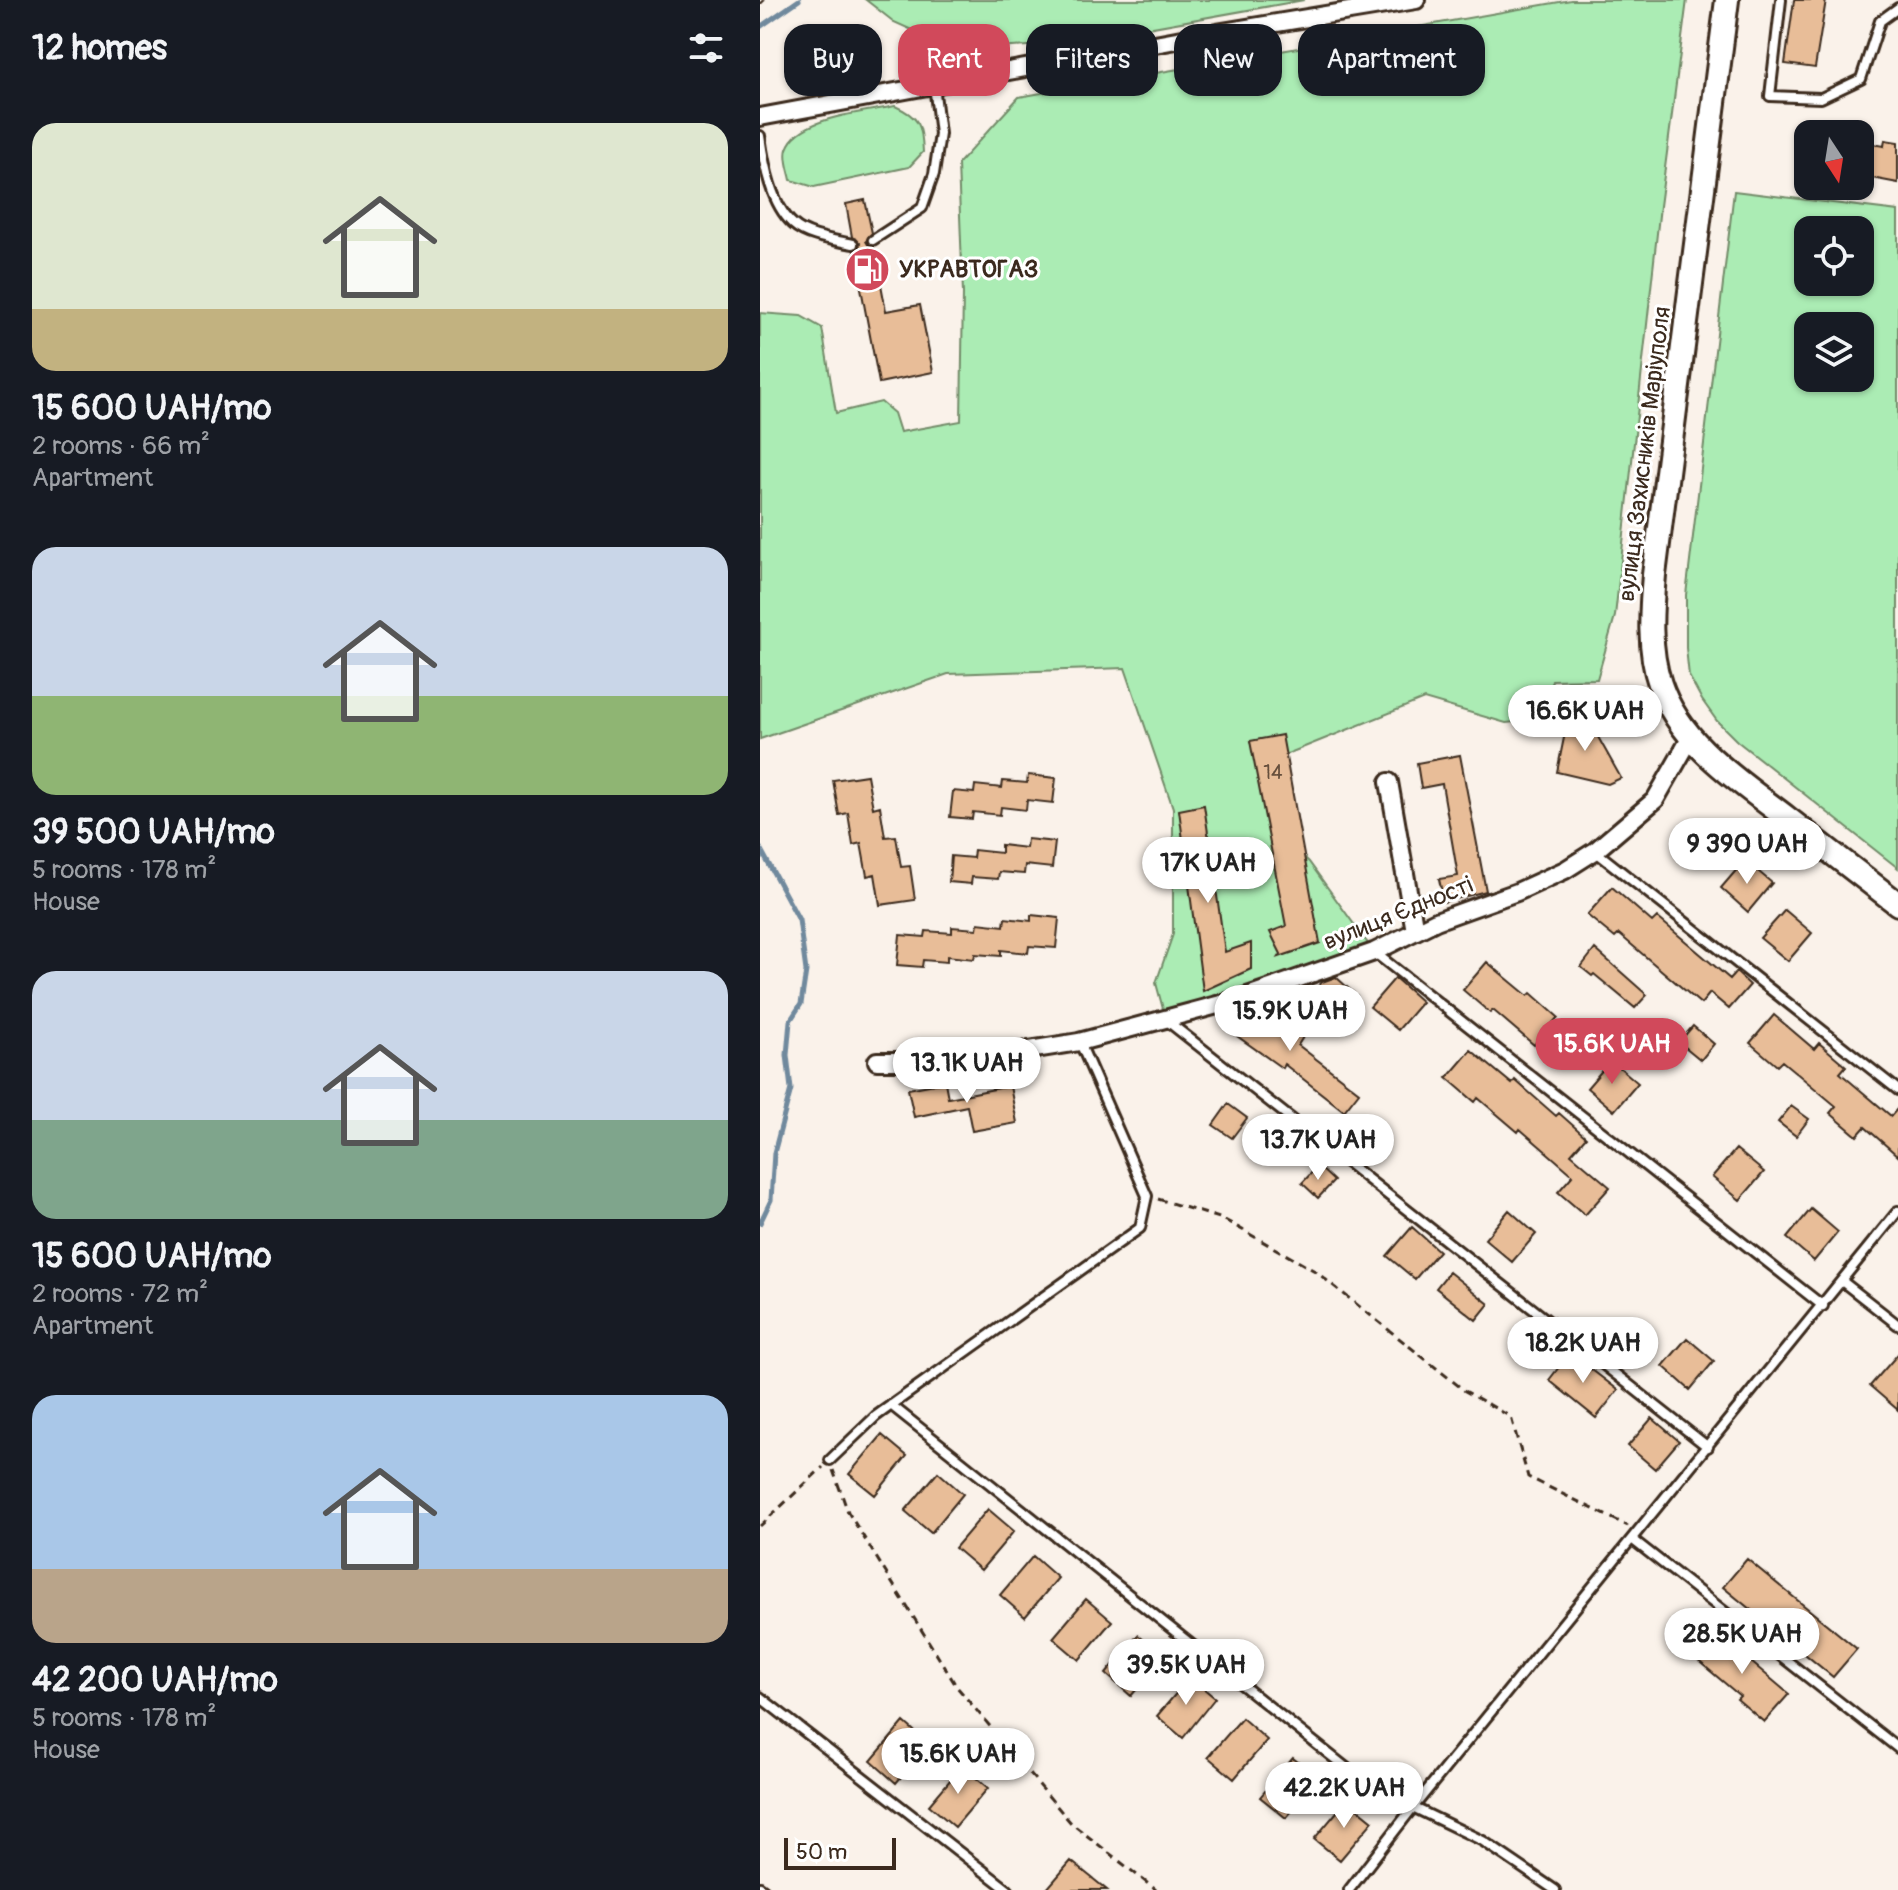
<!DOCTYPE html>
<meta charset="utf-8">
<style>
body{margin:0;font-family:Pangolin,sans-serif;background:#20242c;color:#f1f3f6;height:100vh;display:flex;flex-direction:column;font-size:30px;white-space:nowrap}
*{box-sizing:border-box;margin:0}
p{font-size:26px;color:#9ea1a6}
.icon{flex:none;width:44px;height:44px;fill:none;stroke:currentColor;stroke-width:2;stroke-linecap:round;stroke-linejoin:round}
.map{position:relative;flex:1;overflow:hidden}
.drawer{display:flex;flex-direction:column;background:#171b24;width:760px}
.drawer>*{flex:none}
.hud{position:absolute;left:24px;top:24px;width:760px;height:72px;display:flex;gap:16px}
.needle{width:52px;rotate:168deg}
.fabs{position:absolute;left:1034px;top:120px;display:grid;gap:16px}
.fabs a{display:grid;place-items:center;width:80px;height:80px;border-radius:16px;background:#171b24;box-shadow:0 2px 6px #0004;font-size:40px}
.scale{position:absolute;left:24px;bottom:20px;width:112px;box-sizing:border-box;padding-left:8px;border:4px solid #3b2a1e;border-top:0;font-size:22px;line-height:28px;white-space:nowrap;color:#3b2a1e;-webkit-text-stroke:6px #fff;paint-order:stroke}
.price{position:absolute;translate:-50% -68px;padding:0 18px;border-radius:28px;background:#fff;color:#222;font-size:26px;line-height:52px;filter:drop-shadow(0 2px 4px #0008)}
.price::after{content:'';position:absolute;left:50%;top:48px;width:24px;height:18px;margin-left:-12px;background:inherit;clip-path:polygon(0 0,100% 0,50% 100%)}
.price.on{background:#d1495b;color:#fff}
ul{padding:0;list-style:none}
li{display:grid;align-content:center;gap:16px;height:424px;padding:0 32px}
li span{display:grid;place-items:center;height:248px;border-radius:24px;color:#555}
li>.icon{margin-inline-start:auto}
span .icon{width:144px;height:144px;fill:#fffc;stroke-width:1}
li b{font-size:34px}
h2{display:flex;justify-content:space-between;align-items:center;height:96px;padding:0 32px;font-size:34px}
.chip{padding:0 28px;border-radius:24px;background:#171b24;box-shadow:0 2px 6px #0004;font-size:28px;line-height:72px}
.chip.on{background:#d1495b;color:#fff}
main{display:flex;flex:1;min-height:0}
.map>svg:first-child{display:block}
</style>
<main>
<section class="drawer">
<h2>12 homes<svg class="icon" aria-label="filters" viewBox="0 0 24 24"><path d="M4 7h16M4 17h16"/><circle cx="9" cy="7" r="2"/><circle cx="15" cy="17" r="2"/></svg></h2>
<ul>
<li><span style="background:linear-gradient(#dfe7d0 75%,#c2b280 0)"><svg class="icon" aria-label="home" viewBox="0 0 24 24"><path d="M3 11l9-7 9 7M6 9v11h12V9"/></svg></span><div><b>15 600 UAH/mo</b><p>2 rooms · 66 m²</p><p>Apartment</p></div></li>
<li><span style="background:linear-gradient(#c9d6e8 60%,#8fb573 0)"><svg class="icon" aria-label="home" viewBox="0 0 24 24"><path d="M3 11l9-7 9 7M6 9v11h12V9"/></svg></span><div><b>39 500 UAH/mo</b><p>5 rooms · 178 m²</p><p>House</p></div></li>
<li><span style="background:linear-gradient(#c9d6e8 60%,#7fa58c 0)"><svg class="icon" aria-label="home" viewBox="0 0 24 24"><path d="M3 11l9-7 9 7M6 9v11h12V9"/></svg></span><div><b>15 600 UAH/mo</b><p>2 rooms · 72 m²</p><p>Apartment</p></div></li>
<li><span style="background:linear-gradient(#a9c7e8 70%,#b9a48a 0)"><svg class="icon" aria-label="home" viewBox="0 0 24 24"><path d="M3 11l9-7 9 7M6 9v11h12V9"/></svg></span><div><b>42 200 UAH/mo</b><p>5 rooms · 178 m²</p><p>House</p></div></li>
</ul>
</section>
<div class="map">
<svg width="1138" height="1890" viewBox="0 0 1138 1890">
<rect width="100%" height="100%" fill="#faf2ea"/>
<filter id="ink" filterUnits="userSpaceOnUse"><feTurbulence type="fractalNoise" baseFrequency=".0125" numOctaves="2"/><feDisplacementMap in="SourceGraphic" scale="16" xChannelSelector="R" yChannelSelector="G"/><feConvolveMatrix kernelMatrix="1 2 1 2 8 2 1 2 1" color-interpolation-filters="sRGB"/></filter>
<g filter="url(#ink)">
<path fill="#abecb4" stroke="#738b69" stroke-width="2" fill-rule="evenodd" d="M106,0H544L298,44L238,48L174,40L134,22Z
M811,0H927L900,206L855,616L837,679L792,680L783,719L746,723L664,699L502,764L509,823L549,862L614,952L406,1020L396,983L413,934V808L365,668L188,674L0,739V313L41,316L62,328L76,413L121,402L134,413L140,432L201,421L203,293L198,164L259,97Z
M135,106C160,117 162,126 163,152L149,167L54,187L31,180C29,170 24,158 27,149C38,116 105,113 135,106Z
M974,191L1138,211V868L977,741L957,721L942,700L929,676L926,648V595ZM1100,230V282H1048V230ZM1100,326V378H1048V326Z"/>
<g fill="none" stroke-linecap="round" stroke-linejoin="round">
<path stroke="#70899d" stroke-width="5" d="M0,27L39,0
M0,848L39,920L46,971L41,1004L30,1021L27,1055L31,1089L14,1153L11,1200L0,1223"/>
</g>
<path fill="#e8bd98" stroke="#3b2a1e" stroke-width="2" d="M1034,0H1066L1055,68L1025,64Z
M1125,140L1138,142V183L1101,176L1107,143L1124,146Z
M105,200L112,233L106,241L109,246L114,247L126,311L160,305L173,372L119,383L94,251L99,248L100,243L92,237L86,204Z
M824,712L861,778L848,784L797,772L808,718Z
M522,735L560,943L519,957L521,954L510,932L526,926L490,741Z
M700,755L726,891L684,902L679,879L698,876L682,784L661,788L657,763Z
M107,775L113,808L120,806L125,837L136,836L141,867L150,866L155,900L120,905L115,874L107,876L101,843L93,845L88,813L79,815L73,780Z
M268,775L296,778L293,803L267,800L266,810L241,807L240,815L213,812L212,819L190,817L193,791L214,793L215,785L242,788L243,781L267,783Z
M444,805L465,952L491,943V969L443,991L419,810Z
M267,839L295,842L292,868L265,865L264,874L239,872L238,879L212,877L211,884L189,882L191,856L213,858L214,850L241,853V845L266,848Z
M985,860L1012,883L988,912L961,888Z
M852,887L892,922L897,917L970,979L976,972L990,985L969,1009L950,993L941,1004L859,934L855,938L827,915Z
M1025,910L1052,933L1028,961L1000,938Z
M271,915L299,918L296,948L269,946L268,953L241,950V956L215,954L214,959L187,956V962L163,960L162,967L137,965L140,935L165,937L166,931L192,933V927L217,929L218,923L244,926L245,918L271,921Z
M835,949L887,995L875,1008L834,974L832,976L821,967Z
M727,962L768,996L771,993L798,1017L774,1045L733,1010L730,1013L703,990Z
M576,977L597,996L573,1024L546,1000L562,982Z
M635,978L662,1002L638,1030L610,1007Z
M497,1004L543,1037L538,1045L599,1092L584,1111L524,1064L522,1068L467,1029L481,1010Z
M1014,1015L1054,1049L1059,1043L1086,1066L1080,1073L1131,1116L1138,1108V1156L1105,1127L1097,1136L1070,1113L1076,1106L1022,1061L1017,1066L990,1043Z
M933,1026L954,1044L941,1060L919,1042Z
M711,1050L752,1084L755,1080L796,1116L799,1113L826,1137L811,1154L850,1187L825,1215L798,1192L813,1175L760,1129L758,1132L718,1098L715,1102L687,1078Z
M851,1060L878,1083L854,1111L827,1088Z
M185,1082L188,1098L250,1086L257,1123L212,1131L207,1106L154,1117L148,1089Z
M468,1104L487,1118L472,1138L453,1125Z
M1031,1106L1049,1119L1036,1136L1018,1122Z
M976,1149L1004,1172L980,1200L952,1177Z
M558,1166L574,1181L558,1198L542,1183Z
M1051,1209L1078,1232L1054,1261L1027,1238Z
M749,1210L776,1234L752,1262L725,1239Z
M652,1227L679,1251L655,1279L627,1256Z
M689,1272L729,1304L716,1320L676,1288Z
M927,1338L954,1361L930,1390L903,1366Z
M810,1353L858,1390L836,1418L789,1380Z
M1138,1354V1410L1110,1386Z
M892,1418L919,1441L895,1469L868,1446Z
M122,1435L147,1456L115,1495L89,1474Z
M178,1472L203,1494L171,1533L145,1511Z
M228,1509L254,1531L221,1570L195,1548Z
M273,1556L298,1578L265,1617L240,1595Z
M987,1559L1097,1649L1073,1677L963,1587Z
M326,1599L352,1621L319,1660L293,1638Z
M959,1629L987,1653L984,1656L1029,1694L1004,1722L977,1699L980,1696L935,1658Z
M378,1635L404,1657L371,1696L346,1674Z
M430,1677L455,1698L423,1738L397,1716Z
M482,1718L507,1740L474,1779L448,1757Z
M144,1722L169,1744L136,1783L111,1761Z
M533,1758L559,1779L526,1818L500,1797Z
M202,1766L228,1788L195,1827L169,1805Z
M587,1800L613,1821L580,1860L554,1839Z
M311,1861L347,1890H286Z"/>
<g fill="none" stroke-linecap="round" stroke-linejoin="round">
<defs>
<path id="service" d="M1021,0L1010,96L1061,98L1101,79L1120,21L1138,8
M0,136C4,165 11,204 33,224C47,237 75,240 93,244
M113,240L162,208L174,174L180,134L174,85
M835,851L1138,1090
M614,952L1063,1306
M406,1020L948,1447
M1083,1282L1138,1325
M131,1405L609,1786L723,1841L795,1890
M70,1460L116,1416L380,1228L387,1196L320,1043
M872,1539L1138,1748
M0,1697L248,1890
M0,1887L4,1890
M589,1890L647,1815L1138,1211"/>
<path id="minor" d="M0,117L438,36L656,0
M629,782L655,931
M117,1061H200L319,1042L476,1000L614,952L676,921L757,892L805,870L835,851L895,800L931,737"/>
<path id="secondary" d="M967,0L894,575C891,610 888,649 900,684C920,744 979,781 1027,818C1064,847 1101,875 1138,904"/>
</defs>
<use href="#service" stroke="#3b2a1e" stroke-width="14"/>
<use href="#minor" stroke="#3b2a1e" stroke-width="22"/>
<use href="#secondary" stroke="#3b2a1e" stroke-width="28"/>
<path stroke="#3b2a1e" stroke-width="3" stroke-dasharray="8 6" stroke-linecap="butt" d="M0,4L4,0
M398,1199L463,1219L555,1271L705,1391L751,1417L768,1477L868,1526
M73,1470L88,1512L197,1687L311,1823L396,1890
M0,1526L63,1467"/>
<use href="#service" stroke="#fff" stroke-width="8"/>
<use href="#minor" stroke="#fff" stroke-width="16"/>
<use href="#secondary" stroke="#fff" stroke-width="22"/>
</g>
</g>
<defs>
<symbol id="fuel-disc" viewBox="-11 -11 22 22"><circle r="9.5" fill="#d1495b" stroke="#fff"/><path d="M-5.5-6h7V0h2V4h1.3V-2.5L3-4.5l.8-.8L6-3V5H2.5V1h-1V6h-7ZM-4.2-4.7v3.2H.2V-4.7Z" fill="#fff"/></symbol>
</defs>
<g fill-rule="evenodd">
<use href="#fuel-disc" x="82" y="244" width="51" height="51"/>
</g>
<g text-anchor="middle" stroke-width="6" stroke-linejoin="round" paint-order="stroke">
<g font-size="20" fill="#664f3c">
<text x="513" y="779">14</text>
</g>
<g font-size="24" font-weight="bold" fill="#3b2a1e" stroke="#fff" text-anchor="start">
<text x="139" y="277">УКРАВТОГАЗ</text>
</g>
<g font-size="24" fill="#3b2a1e" stroke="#fff">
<text transform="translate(884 454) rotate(-83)" y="8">вулиця Захисників Маріуполя</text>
<text transform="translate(638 913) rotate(-22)" y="8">вулиця Єдності</text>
</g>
</g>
</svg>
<div class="fabs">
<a><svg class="needle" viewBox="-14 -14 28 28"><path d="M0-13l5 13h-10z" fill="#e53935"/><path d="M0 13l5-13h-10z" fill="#9ea1a6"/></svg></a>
<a><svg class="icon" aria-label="locate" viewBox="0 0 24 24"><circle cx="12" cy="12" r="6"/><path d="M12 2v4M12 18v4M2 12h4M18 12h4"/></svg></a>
<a><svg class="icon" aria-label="layers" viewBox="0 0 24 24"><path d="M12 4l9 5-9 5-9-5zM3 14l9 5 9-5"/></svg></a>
</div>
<div class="scale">50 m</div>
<b class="price" style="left:825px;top:753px">16.6K UAH</b>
<b class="price" style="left:987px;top:886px">9 390 UAH</b>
<b class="price" style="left:448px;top:905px">17K UAH</b>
<b class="price" style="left:530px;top:1053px">15.9K UAH</b>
<b class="price on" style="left:852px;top:1086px">15.6K UAH</b>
<b class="price" style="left:207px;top:1105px">13.1K UAH</b>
<b class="price" style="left:558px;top:1182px">13.7K UAH</b>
<b class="price" style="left:823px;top:1385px">18.2K UAH</b>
<b class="price" style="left:982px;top:1676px">28.5K UAH</b>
<b class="price" style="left:426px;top:1707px">39.5K UAH</b>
<b class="price" style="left:198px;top:1796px">15.6K UAH</b>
<b class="price" style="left:584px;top:1830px">42.2K UAH</b>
<div class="hud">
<a class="chip">Buy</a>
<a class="chip on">Rent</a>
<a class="chip">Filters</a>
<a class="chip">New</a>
<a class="chip">Apartment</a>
</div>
</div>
</main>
